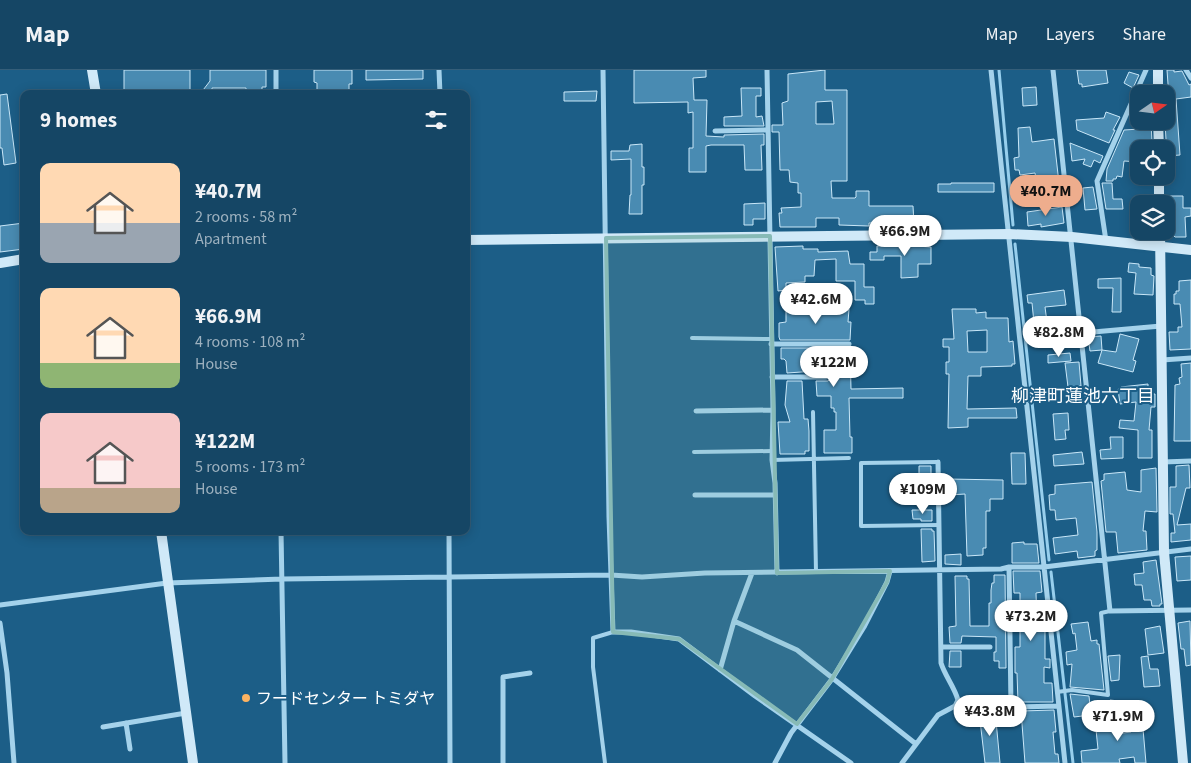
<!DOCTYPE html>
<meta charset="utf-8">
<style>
body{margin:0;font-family:"Source Sans 3","Noto Sans JP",sans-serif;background:#1e4d6b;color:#f1f3f6;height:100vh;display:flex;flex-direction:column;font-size:19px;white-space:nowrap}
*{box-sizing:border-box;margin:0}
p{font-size:16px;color:#9db1bf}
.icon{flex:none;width:28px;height:28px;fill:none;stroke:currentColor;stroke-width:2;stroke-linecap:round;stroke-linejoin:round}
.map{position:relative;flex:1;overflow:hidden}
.drawer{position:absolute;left:20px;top:20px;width:450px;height:445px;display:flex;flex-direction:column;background:#154665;border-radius:10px;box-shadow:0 2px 12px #0003,0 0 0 1px #345e79}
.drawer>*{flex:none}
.needle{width:32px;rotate:76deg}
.tools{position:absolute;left:1130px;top:15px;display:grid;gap:10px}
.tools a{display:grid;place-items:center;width:45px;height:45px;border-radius:10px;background:#154665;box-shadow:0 2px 12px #0003,0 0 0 1px #345e79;font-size:25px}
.price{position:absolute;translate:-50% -42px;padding:0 11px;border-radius:18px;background:#fff;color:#222;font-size:16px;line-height:32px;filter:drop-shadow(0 1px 2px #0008)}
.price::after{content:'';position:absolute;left:50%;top:30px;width:15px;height:11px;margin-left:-8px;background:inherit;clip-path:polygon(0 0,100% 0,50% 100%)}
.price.selected{background:#eead8d;color:#111}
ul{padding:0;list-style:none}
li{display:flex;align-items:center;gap:15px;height:125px;padding:0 20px}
li span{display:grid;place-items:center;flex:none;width:140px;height:100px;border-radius:10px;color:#555}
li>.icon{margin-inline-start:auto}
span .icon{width:60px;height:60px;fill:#fffc;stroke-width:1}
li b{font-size:21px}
h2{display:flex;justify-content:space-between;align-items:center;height:60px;padding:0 20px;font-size:21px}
header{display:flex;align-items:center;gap:30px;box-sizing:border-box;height:70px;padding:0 25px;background:#154665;border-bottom:1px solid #345e79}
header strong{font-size:24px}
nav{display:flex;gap:28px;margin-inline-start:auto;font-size:18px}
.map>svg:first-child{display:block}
</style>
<header>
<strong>Map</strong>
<nav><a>Map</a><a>Layers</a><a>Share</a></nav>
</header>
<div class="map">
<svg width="1191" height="693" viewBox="0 0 1191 693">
<rect width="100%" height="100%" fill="#1c5e87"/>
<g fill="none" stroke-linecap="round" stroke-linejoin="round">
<path stroke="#97cfed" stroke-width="3" d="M999,0L1013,155
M1015,174L1049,490
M1051,502L1073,693"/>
</g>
<path fill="#498bb2" stroke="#c9e7f8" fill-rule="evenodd" d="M124,0H190V24H124Z
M210,0H266V17H262V24H246V18H212V24H200L210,11Z
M314,0H352V14H349V24H317V13L314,12Z
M366,0H423V9L366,10Z
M634,0H706V7L693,8L694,30H707L706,66L724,67V65L764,64V75H761L762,100H745L744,75H711L706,76V102H689V78H693V42L688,43V32L634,33Z
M825,0V20H847V111H831L832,128H855L856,127V121H869V136H913L914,154L900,155L898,149H882V153H869V156L839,155V148H816V157H780L779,143H782L781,138L801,137V123H798V113L790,112L789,100H780L779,62H772V55H783L782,33L788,31V4ZM832,31L834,54H816V32Z
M1077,0H1106L1108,13L1082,17V14H1079Z
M1167,0H1174V2L1182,1L1189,15L1191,14V27L1176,29L1180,85L1167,86L1165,53L1166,29L1169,28Z
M1129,2L1139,5L1133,18L1124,13Z
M1036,17L1037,35L1023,36L1022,18Z
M741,18H761V26H756V47L762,46L764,56H724V47L742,46Z
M597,21L596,31H564V22Z
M7,24L16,93L4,95L2,78H0V25Z
M1106,42L1120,47L1113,60H1115L1109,73L1077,60L1076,50L1104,48Z
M1151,53L1152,72L1139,73V92L1124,91L1122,107L1117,106L1116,109H1113V111H1106L1107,99L1124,60L1140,59V54Z
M1030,57L1032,72L1054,69L1059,113L1037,115L1035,103L1020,105L1019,100H1015L1014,88L1019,87L1018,58Z
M1070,73L1103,86L1100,93L1094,90L1091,97L1083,94L1085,89L1072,91Z
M642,74V97H644V115H642V144H629L630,125H631V89L611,90V81H629L630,75Z
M951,113H994V122H938V114H951Z
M1102,113H1112L1113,129H1122L1123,139H1106Z
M1093,117L1097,139L1085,140L1083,118Z
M1170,126H1183V138H1191V146L1185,147L1186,167H1175L1167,159L1166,134H1170Z
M765,133V149H753V155H744V134Z
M1062,137L1064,153L1041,157V154L1028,156L1027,142Z
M24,153V179L0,182V156Z
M885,175H916V176L931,177V194H918V207L901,208V186H884V190H870V182H877V176H885Z
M803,176V179H818V182L848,181L850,194H864V217H874V234H865V230H855V211H836V189L815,190L814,206H805V212L786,213V220L778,221L775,177Z
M1129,193L1139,194V197L1151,198V205L1154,206L1153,225L1134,224L1136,203L1128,202Z
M1121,208V242H1112L1113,218H1098V209Z
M1191,210V279L1170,280L1169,262H1178V257H1182L1180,234H1174V224H1176V221H1179V211Z
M1064,220L1066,235L1045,237L1047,252L1034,253L1032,233H1028L1027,225Z
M849,239L848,252H851L850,270H780L779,267V253L786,252V240Z
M952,239H976V243L986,242V248H1008L1009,272L1013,271L1015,294H1012V296L981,297V306H968L967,339L1016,338L1017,348H968V357L948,358L949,304H946V292H949V277H943V269H954ZM987,260V282H968L967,261Z
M1120,264L1139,269L1133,290L1136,291L1133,302L1098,293L1102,280L1090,281L1088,267L1101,266L1102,280L1116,282Z
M781,278H850L851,319L903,318V328H849L850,367H852V383H824V360H836V342H834V338H831V326H817L816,311H828L830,309V305L828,303H816V301L787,303L786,291L784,289H781Z
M1070,283L1071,291L1048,293V285Z
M1079,292L1081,316L1068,317L1065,293Z
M1191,293V371H1174L1175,315L1180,314L1179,308L1182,307L1181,294Z
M787,311H802L804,349H808L809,361V381H805V384H780L778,352H790L785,335Z
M1148,314V324H1155V337H1151L1149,360H1152V388H1138V360L1119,358L1120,350L1134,351L1136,332L1120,334L1118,319H1121V317Z
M1068,343L1069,360H1065L1066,369L1055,370L1053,344Z
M1110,367H1123V388L1101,389L1100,380L1111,379Z
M1082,382L1084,394L1054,396L1053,385Z
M1011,383H1025L1026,414H1012Z
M1189,395L1190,418H1186L1177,455L1191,454V470L1171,472V463H1175L1173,444H1170V417H1176V396Z
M919,396H931V418H919Z
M1156,398L1157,442L1145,441L1143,461H1146L1147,480L1118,483L1116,462H1106L1101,411L1104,410V404L1125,402L1127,420L1141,422V400Z
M948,409L1003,410V429H990V441H986V478H983V485L967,486L965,424L949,425Z
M1092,412L1097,462V480L1095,481V486L1078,488L1077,481L1055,484L1053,468L1078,465L1076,448L1056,450L1055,440H1050L1049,425L1055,424V415Z
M912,440H932V451H921V449H913Z
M921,459H932V461H934L935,491L922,492Z
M1024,472V474H1037L1039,493H1012V473Z
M961,484V495L945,494V485Z
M1191,486V510L1177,511L1175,487Z
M1156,490L1162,534H1160V536H1152L1151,530H1144L1142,515H1135L1134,504L1144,503L1143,492Z
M1013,501H1040L1042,522L1036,523L1037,555H1045V589H1050V598L1044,597V613H1052L1053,632H1018L1017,603H1015V577H1020V550H1014V539H1020V523H1014Z
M994,505H1005L1006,598H999V591H994V582H996V567L962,566L961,573H950L949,557L956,556L955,506H967V509H969L970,556H989V533H991V520L992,513H994Z
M1190,551L1191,595L1186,596L1184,579H1181L1178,553Z
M1088,552L1091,571L1097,570V574H1099L1104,620L1070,617L1072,594L1067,595L1066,582L1077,580L1075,563L1073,564L1071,554Z
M1160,556L1164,583L1148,585L1145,559Z
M950,581H961V597H949Z
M1120,585L1119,610L1111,611L1108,586Z
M1148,586L1150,599H1158L1160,616L1144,617L1141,587Z
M1070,624L1089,626L1091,645L1074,647Z
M1110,630L1119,631L1118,644H1109Z
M1132,634L1141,636L1146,693H1135L1134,687L1119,689L1120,693H1082L1081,681L1098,679L1095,650L1113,648L1115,664L1131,662L1129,646H1133Z
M995,640L1000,693H985L979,642Z
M1054,640L1056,662H1053L1055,684H1058L1059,693H1025L1021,641Z"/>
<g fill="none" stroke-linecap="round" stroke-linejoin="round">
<path stroke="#a4d2eb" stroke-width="4" d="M692,268L771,269
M813,342L816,502
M694,382L772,381
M772,390L849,388
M938,392L861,393V456L939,455
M1057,622L1072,620L1108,625L1101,543L1110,541
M605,693L593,597V568L613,562"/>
<path stroke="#a4d2eb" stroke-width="5" d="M276,0V24
M439,0L440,24
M603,0L609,447L613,562H631L679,569L755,626L851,693
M767,0L773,340L772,390L775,413L777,503
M991,0L1065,693
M1053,0L1110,541L1191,540
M1186,0L1191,8
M715,61L768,60
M1106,171L1097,111L1146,0
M1082,263L1161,256
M771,274H849
M1162,290L1191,288
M772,307H826
M696,341L773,340
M1163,392L1191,391
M695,425H775
M281,461L285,693
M449,461L450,693
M1009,497L1011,637L1059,636
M0,535L167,513L282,509L450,507L611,505L642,507L705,503L1001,499L1009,497H1044L1191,479
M734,551L797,580L916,674
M0,553L7,603L14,693
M941,577H990
M720,600L734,551L752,503
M126,653L130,679
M103,657L186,643
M503,693V607L530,603
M775,693L791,663L832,609L864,557L887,512L890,501
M902,693L938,645L955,636L958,630C954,616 945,606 941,593L938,392"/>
<path stroke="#d0e9f8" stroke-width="10" d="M92,0L96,24
M1158,0V24
M1158,51L1159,79
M1159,106V134
M1160,161L1164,482L1183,693
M466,170L1009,164L1072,167L1191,180
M0,193L24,189
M161,461L193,693"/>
</g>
<path fill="#87bab6" fill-opacity="0.2" stroke="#87bab6" stroke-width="4" stroke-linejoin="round" d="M770,166L777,503L890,501L887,512L832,609L797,654L679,569L613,562L606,168Z"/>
<circle fill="#fcb361" stroke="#1c5e87" stroke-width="2" cx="246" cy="628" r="5"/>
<g text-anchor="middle" stroke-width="4" stroke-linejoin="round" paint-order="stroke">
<g font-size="16" fill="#fff" stroke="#1c5e87" text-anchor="start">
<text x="256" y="634">フードセンター トミダヤ</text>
</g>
<g font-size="18" fill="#fff" stroke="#1c5e87">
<text x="1083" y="332">柳津町蓮池六丁目</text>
</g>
</g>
</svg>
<div class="tools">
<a><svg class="needle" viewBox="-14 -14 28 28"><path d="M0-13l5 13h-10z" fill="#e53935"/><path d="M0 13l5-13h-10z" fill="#9db1bf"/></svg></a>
<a><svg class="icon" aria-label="locate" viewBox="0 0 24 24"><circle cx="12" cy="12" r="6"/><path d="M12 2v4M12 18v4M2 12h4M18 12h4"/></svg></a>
<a><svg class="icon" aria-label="layers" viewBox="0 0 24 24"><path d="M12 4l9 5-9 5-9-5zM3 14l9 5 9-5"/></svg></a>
</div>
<b class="price selected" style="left:1046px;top:147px">¥40.7M</b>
<b class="price" style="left:905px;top:187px">¥66.9M</b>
<b class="price" style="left:816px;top:255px">¥42.6M</b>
<b class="price" style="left:1059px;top:288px">¥82.8M</b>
<b class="price" style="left:834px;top:318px">¥122M</b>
<b class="price" style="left:923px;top:445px">¥109M</b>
<b class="price" style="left:1031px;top:572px">¥73.2M</b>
<b class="price" style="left:990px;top:667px">¥43.8M</b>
<b class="price" style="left:1118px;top:672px">¥71.9M</b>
<section class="drawer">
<h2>9 homes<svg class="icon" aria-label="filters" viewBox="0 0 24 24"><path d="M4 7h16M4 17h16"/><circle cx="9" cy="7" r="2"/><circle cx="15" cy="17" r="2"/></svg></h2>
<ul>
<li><span style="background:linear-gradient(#ffd9b3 60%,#9aa5b1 0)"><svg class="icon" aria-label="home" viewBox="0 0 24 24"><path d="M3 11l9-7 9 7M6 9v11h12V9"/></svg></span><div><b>¥40.7M</b><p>2 rooms · 58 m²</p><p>Apartment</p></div></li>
<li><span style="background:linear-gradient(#ffd9b3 75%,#8fb573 0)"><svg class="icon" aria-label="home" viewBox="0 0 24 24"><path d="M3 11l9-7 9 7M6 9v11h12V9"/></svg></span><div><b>¥66.9M</b><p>4 rooms · 108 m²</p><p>House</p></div></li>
<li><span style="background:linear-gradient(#f6c9c9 75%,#b9a48a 0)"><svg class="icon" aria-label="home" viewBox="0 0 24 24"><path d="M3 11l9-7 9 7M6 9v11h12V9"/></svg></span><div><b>¥122M</b><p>5 rooms · 173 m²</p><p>House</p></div></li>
</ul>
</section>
</div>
